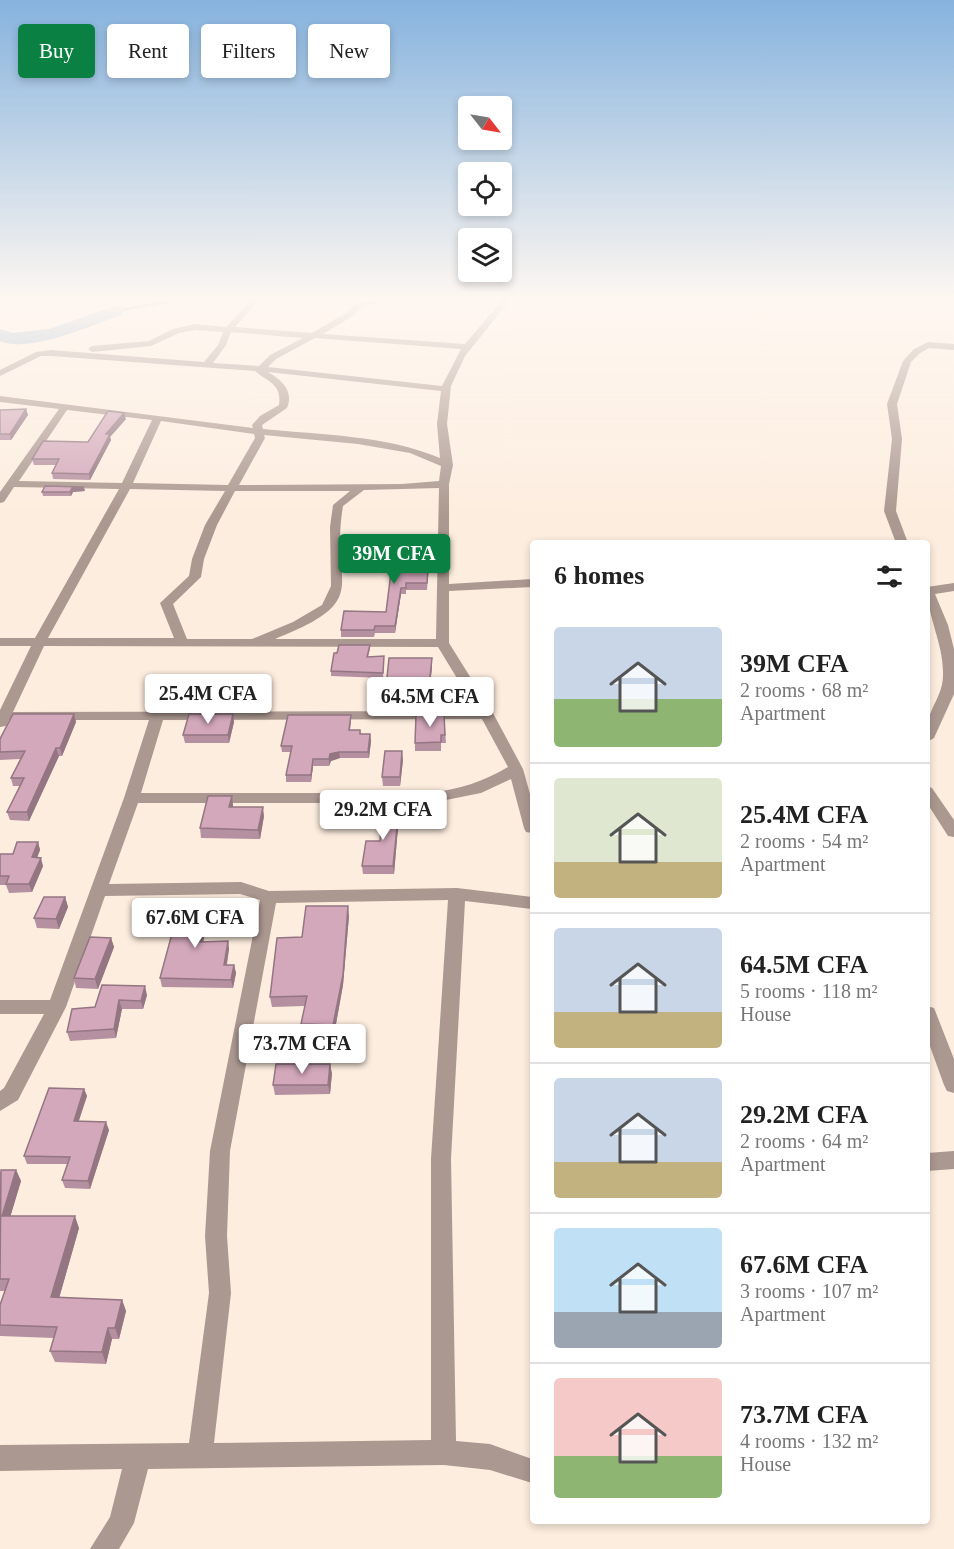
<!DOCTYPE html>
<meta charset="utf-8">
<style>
body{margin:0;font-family:"Times New Roman",serif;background:#f2f2f2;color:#222;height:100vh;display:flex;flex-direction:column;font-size:22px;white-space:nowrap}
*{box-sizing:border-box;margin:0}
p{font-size:20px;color:#767676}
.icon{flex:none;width:33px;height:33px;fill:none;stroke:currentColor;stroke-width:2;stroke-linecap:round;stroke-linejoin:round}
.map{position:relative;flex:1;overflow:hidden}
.panel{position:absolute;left:530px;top:540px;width:400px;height:984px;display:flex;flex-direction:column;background:#fff;border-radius:6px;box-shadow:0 3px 9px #0003}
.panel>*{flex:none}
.top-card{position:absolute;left:18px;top:24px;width:422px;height:54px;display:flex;gap:12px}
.needle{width:39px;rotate:121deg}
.fabs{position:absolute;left:458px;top:96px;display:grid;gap:12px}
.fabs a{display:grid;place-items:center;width:54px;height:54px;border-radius:6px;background:#fff;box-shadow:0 3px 9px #0003;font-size:30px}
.price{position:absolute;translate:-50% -51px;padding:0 14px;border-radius:6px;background:#fff;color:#222;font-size:20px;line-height:39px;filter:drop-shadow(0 2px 3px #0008)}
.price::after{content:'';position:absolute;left:50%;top:36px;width:18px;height:14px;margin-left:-9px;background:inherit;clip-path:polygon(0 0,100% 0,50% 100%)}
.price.current{background:#0b8043;color:#fff}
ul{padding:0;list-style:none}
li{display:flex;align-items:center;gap:18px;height:150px;padding:0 24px}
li+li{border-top:2px solid #e0e0e0}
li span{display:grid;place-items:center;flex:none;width:168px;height:120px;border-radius:6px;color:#555}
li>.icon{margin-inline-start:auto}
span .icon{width:72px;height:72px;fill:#fffc;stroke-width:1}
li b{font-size:26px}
h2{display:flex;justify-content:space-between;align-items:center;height:72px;padding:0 24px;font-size:26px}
.tag{padding:0 21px;border-radius:6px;background:#fff;box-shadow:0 3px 9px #0003;font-size:21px;line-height:54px}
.tag.current{background:#0b8043;color:#fff}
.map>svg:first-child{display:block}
</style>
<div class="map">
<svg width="954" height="1549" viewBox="0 0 954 1549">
<rect width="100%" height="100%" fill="#fdeddf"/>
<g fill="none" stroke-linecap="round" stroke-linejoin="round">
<path stroke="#6e8195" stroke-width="3" d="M115,311L184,299"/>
<path fill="#93b1d0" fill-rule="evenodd" d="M115,306L121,307L124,311L121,315C93,325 28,354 0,341V329L13,333L49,329Z"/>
<path fill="#ab9890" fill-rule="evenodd" d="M252,299H260L235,327L312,333L347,312L355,304L378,299H392L361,308L353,316L323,334L465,344L503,299H511L465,356L451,386L447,424L453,465L449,484V584L532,579V587L449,591V643L494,715L523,769L532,801V833L526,832L524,828L511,779L481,793L431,803H138L109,884L241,882L269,891L457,888L532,897V909L465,901L451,1159L456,1441L490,1444L532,1459V1483L490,1470L444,1465L148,1469L134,1523L119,1549H90L110,1517L122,1469L0,1471V1445L189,1443L209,1293L205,1236L210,1151L260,900L240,894L105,896L66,1007L18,1100L0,1111V1091L4,1088L44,1014H0V1000H50L124,798L149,720H9L6,726L0,727V710L31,646H0V638H35L119,489L14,487L4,502L0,503V492L59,409L0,402V396L253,428L252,425L260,416L279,405C282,384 268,382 255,371L51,356H41L0,376V370L36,352L51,350L204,362L218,345L223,332L195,330L179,333L151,346L92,352L88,349L92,346L149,341L173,329L195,324L226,327ZM231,332L303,338L270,355L259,366L213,363L226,345ZM315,338L461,349L442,386L268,367L276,359ZM268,372L441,391L437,424L440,458C385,435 322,435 263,429L262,425L287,408C294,391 282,380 268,372ZM67,410L152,420L122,483L19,481ZM161,421L254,434L255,438L228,485L133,483ZM264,435L358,444L410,453L441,466L439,481L402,484L239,485L265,438ZM439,488L436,639H275C376,599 329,587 343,506L364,490ZM130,489L225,491L205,525L192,559L189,576L160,603L174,638H48ZM235,491H350L333,505L330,527L331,586L322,605L293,622L252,639H187L173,604L201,577L204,559L217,525ZM44,646L438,647L477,711L13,712ZM482,719L508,767C483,782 459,789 431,793H141L163,720ZM448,900L431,1159V1440L214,1443L231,1293L227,1236L230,1151L276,903Z
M928,342L954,344V350L929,348L920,353L911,362L897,404L902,439L896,511L908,543H896L884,511L892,439L887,404L903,361L914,349Z
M954,583V591L935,594L948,625L954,649V694L934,738L927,742C927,737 926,729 927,724C931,706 943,694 943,675C944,644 927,617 927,587Z
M927,786L932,788L954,820V837L948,836L927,803Z
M927,1006L934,1008L936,1013L954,1059V1093L947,1091L944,1085L927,1038Z
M954,1151V1169L927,1171V1153Z"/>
</g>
<path fill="#b590a0" d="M26,409L28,415L11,440H0V410Z
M126,419L110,437L111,440L90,480L53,479L52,473L56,465H34L32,459L88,442Z
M85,491L73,492L71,496H43L42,492Z
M395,541L430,547L427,590H406V594H401L395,633H375L374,637H341V630L386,612Z
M370,649L368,657L384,656L383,678L331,676V671Z
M432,658V667L429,695H387L386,687Z
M74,714L76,722L62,756H59L29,821L10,820L7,812L20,786H13L11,778L20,759L0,760V739Z
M233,714L234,722L229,743H185L183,735Z
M444,714L446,743H441V751H415V743Z
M351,715V722L350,730H360L361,734H370L371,741L369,758H340L331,761L329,766H313L311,782H286V775L291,752H282L281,746Z
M403,760L400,786H383L382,777Z
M233,805V807L264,816L260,839L201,838L200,828Z
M399,816L394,874H363L362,866Z
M38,842L40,850L37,857L43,866L32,892L9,893L6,885H0V854H13Z
M65,897L68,907L59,929L37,928L34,918Z
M208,904L210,912L203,942L228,941L229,949L227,965H234L236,973L233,988L162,987L160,978Z
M349,916L343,985L334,1035L302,1034L301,1024L305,1006L272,1007L270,997L302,937Z
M111,938L114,947L98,989L76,988L74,978Z
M102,985L147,995L143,1009H122L116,1038L70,1041L67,1032L95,1007Z
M332,1073L330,1094L275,1095L273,1085Z
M84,1089L87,1096L79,1121L109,1130L90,1189L65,1188L62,1180L68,1164H27L24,1156Z
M16,1170L21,1181L10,1216L79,1228L59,1298L122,1300L126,1311L119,1339H112L106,1364L55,1362L50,1351L54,1338L0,1336V1305L5,1291H0V1172Z"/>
<path fill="#947682" d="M26,409L28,415L11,440L10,434Z
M124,413L126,419L110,437L111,440L90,480L89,474L106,434Z
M84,487L85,491L73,492L71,496L70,492L72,488Z
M401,588V594L395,633V626Z
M432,658V667L429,695V686Z
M74,714L76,722L62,756L60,748Z
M233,714L234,722L229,743L228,735Z
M370,734L371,741L369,758L368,752Z
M56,748L59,756L29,821L27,812Z
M402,751L403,760L400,786V777Z
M339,752L340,758L331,761L329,766V759L330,754Z
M313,759V766L311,782V775Z
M232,796L233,805L231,817L229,807Z
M263,807L264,816L260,839L258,830Z
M399,808V816L394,874L393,866Z
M38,842L40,850L34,866L32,857Z
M41,858L43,866L32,892L29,884Z
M65,897L68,907L59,929L56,919Z
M208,904L210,912L201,950L199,942Z
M348,906L349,916L343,985L334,1035L333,1025Z
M111,938L114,947L98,989L95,979Z
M228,941L229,949L225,973L224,965Z
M234,965L236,973L233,988L231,980Z
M145,986L147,995L143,1009L141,1001Z
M119,1000L122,1009L116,1038L114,1029Z
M330,1064L332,1073L330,1094L328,1085Z
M84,1089L87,1096L76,1128L74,1121Z
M106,1122L109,1130L90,1189L88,1181Z
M16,1170L21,1181L7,1228L2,1216Z
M75,1216L79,1228L56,1309L51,1297Z
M122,1300L126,1311L119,1339L115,1328Z
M108,1328L112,1339L106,1364L102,1352Z"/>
<path fill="#d3a8ba" stroke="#947682" stroke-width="1.5" d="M26,409L10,434H0V410Z
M108,411L124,413L106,434H110L89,474L52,473L59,459H32L43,441L88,442Z
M45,486L84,487L72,488L70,492H42Z
M395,541H430L427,583H406V588H401L395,626H375L374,630H341L344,611L386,612Z
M339,645H370L367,657L384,656L383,673L331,671L334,653H337Z
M389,658H432L429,686L386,687Z
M13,714H74L60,748H56L27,812H7L24,778H11L25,751L0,752V739Z
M189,714H233L228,735H183Z
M444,714L445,735H441V742L415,743L416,715Z
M288,715H351L349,730H360V734H370L368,752H339L330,754L329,759H313L311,775H286L292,746H281Z
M385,751H402L400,777H382Z
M208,796H232L229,807H263L258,830L200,828Z
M382,808H399L393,866H362L366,841H380Z
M17,842H38L32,857L41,858L29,884H6L9,876H0V854H13Z
M44,897H65L56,919L34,918Z
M180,904H208L199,942L228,941L224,965H234L231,980L160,978Z
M306,906H348L343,975L333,1025L301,1024L307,996L270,997L277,938L302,937Z
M90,937L111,938L95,979L74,978Z
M102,985L145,986L141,1001L119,1000L114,1029L67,1032L72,1009L95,1007Z
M276,1064H330L328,1085H273Z
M49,1088L84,1089L74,1121L106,1122L88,1181L62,1180L70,1157L24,1156Z
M1,1170H16L2,1216H75L51,1297L122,1300L115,1328H108L102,1352L50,1351L57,1327L0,1325V1305L9,1279H0Z"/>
<linearGradient id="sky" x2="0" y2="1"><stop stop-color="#86b3de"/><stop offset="0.58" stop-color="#fef7f1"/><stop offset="1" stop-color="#fef7f1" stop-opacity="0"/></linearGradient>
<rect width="954" height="516" fill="url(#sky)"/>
</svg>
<div class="fabs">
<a><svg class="needle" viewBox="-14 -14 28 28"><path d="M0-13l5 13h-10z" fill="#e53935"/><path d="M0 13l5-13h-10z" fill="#767676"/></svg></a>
<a><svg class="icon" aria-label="locate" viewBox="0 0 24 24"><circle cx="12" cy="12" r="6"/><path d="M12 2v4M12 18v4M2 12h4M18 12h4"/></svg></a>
<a><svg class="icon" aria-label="layers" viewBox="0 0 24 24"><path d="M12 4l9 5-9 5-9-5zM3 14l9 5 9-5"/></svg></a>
</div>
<b class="price current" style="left:394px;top:585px">39M CFA</b>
<b class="price" style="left:208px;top:725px">25.4M CFA</b>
<b class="price" style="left:430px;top:728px">64.5M CFA</b>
<b class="price" style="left:383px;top:841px">29.2M CFA</b>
<b class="price" style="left:195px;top:949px">67.6M CFA</b>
<b class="price" style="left:302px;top:1075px">73.7M CFA</b>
<div class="top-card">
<a class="tag current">Buy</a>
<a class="tag">Rent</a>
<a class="tag">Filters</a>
<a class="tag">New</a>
</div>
<section class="panel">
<h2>6 homes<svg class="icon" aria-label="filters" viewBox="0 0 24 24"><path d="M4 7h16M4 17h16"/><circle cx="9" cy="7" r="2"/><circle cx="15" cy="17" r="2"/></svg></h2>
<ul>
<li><span style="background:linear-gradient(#c9d6e8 60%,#8fb573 0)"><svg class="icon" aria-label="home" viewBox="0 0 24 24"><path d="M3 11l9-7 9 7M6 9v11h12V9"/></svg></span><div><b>39M CFA</b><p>2 rooms · 68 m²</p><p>Apartment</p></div></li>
<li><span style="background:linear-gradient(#dfe7d0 70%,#c2b280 0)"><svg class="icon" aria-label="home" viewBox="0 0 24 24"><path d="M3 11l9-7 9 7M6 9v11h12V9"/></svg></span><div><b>25.4M CFA</b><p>2 rooms · 54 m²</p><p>Apartment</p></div></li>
<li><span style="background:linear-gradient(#c9d6e8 70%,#c2b280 0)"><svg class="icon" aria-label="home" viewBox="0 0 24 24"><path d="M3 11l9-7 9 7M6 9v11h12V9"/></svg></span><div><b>64.5M CFA</b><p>5 rooms · 118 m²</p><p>House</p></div></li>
<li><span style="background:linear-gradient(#c9d6e8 70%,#c2b280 0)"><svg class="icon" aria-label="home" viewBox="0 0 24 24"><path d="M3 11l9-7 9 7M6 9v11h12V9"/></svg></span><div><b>29.2M CFA</b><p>2 rooms · 64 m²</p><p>Apartment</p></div></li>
<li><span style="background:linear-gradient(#bfe0f5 70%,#9aa5b1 0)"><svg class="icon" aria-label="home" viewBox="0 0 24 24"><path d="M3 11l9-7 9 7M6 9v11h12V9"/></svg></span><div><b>67.6M CFA</b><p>3 rooms · 107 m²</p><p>Apartment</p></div></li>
<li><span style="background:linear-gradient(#f6c9c9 65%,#8fb573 0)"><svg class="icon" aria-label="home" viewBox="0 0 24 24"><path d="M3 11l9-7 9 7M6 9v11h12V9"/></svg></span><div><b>73.7M CFA</b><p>4 rooms · 132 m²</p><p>House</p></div></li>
</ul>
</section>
</div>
